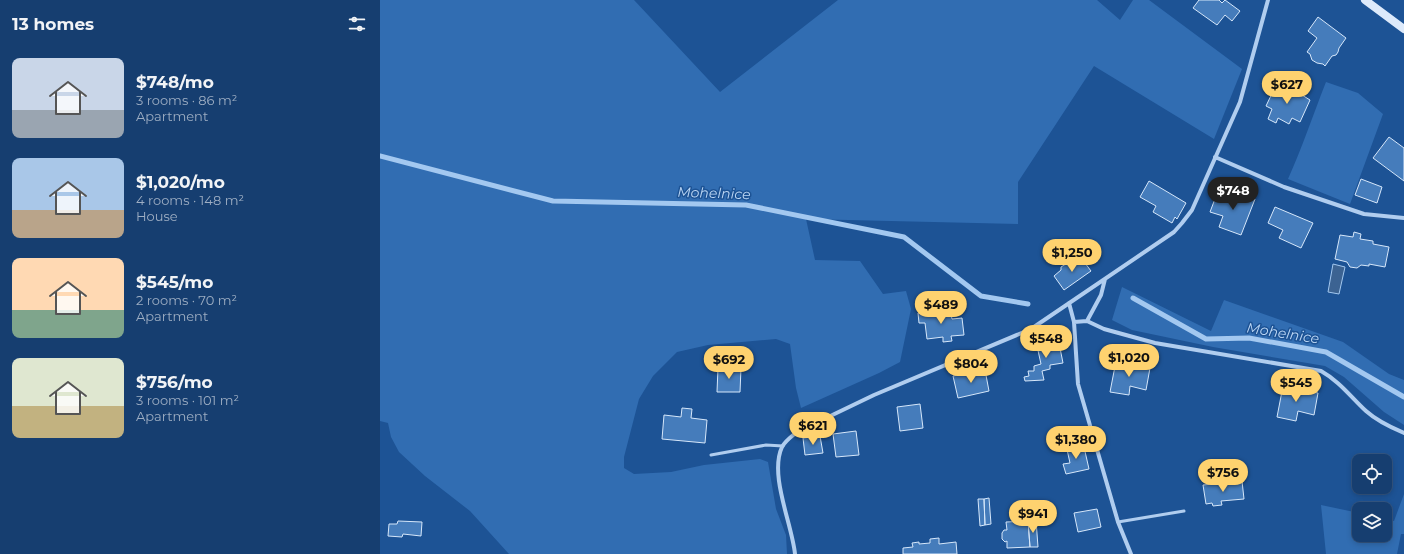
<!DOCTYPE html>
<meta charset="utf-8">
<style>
body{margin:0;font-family:Montserrat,sans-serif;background:#234978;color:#f1f3f6;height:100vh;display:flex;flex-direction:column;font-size:15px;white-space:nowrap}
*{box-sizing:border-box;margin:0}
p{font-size:13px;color:#9eaec3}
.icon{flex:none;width:22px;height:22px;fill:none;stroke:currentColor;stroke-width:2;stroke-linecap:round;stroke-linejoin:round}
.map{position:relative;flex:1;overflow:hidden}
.sheet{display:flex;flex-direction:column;background:#163e70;width:380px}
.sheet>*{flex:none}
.tools{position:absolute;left:972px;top:454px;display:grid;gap:8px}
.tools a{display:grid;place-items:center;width:40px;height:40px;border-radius:8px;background:#163e70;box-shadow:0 2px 6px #0003,0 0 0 1px #355783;font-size:20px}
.price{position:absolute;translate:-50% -34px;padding:0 9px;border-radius:14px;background:#fed26f;color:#111;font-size:13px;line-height:26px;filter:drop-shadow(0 1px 2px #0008)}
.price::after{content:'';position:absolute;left:50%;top:24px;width:12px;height:9px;margin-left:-6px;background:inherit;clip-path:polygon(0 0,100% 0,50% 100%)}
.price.selected{background:#222;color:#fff}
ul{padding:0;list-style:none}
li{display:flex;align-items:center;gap:12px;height:100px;padding:0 12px}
li span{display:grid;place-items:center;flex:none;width:112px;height:80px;border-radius:8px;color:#555}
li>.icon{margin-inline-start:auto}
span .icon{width:48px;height:48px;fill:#fffc;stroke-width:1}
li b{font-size:17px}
h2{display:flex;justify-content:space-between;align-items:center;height:48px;padding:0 12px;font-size:17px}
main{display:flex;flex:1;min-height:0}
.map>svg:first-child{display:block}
</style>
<main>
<section class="sheet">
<h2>13 homes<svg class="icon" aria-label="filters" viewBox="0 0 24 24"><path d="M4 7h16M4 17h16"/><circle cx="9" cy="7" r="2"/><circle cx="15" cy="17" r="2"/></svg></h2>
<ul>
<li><span style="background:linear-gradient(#c9d6e8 65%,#9aa5b1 0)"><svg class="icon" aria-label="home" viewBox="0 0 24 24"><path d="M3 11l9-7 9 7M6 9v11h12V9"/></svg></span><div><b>$748/mo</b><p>3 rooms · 86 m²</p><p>Apartment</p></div></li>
<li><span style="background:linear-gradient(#a9c7e8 65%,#b9a48a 0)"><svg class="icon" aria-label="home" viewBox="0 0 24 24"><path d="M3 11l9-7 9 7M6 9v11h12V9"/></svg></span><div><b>$1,020/mo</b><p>4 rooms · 148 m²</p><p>House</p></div></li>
<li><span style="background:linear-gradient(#ffd9b3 65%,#7fa58c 0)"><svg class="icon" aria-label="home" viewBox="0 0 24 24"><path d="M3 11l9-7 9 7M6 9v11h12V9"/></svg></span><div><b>$545/mo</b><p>2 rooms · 70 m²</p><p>Apartment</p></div></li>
<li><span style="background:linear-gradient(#dfe7d0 60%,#c2b280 0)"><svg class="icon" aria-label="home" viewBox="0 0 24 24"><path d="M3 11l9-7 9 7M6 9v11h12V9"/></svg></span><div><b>$756/mo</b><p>3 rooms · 101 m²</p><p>Apartment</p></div></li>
</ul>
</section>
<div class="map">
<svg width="1024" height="554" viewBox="0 0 1024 554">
<rect width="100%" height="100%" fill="#1d5395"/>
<path fill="#316db2" d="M0,0H254L340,92L458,0H717L740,20L753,0H769L862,69L834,139L714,66L638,182V224L426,219L435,260L480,261L503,294L526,291L531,309L520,362L499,373L421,408L416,388L410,344L396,339L328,345L297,352L273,376L259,399L244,457V468L254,474L291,472L324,465L380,459L388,462L396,509L406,535L407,554H129L90,511L45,476L19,452L11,437L8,423L0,421Z
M946,82L978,93L1003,114L970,204L908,179C922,148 933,115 946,82Z
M742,287L831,331L844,300L963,342L1009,374L1024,380V425L1004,412L964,377L945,366L833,347L752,330L732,320Z
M1024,494V534H1021L1017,554H946L941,505L979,513V535H1005V519L1014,521Z"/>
<path fill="#3c6392" stroke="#a3c8f0" d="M953,264L965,267L959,294L948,292Z"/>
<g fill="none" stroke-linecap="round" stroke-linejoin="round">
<path stroke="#a3c8f0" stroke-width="5" d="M0,156L173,201L366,205L524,237L601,296L648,304
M753,298L826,339L869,338L946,352L1024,397"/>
</g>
<path fill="#457cbb" stroke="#d6e7fa" d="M819,0H839L842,3L845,0L860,11L852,21L845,15L837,25L813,8Z
M938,17L966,38L959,48L958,52L956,55L952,56L945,66L943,64L937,63L932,60L930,54L927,52L937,38L928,31Z
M896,85L904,89L905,88L913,92L914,90L930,100L920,122L912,118L909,124L898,118L896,123L888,119L892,109L886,106Z
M1009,137L1024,148V181L993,158Z
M981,179L1002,187L997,203L975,195Z
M769,181L806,203L797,219L795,217L792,223L773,212L776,206L760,197Z
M838,191L855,197L857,192L875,199L861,235L839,227L843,216L830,212Z
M895,207L933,223L921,248L899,238L903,230L888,223Z
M974,232L981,234L980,239L993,241V244L1009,247L1005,267L989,264V266L981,265L977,268L970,267L967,262L955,259L960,235L973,237Z
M697,257L703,265L705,263L711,271L684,290L674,276L681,270V267Z
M563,309V315L571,314L572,319L582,318L584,335L571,336L572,341L563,342V337L547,339L545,323H539L538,313Z
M678,338L683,363L670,365V369L662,371L664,380L645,381L644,377L649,376L648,371H654V366L661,364L657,346L660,345V342Z
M736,361L770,368L766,390L750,386L749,395L730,392Z
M338,368H361L360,392H337Z
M605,370L609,391L578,398L573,376Z
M903,386L938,393L934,415L918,411L916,421L897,417Z
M540,404L543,428L520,431L517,407Z
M302,408L312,409L311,418L327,420L325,443L282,439L284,415L301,417Z
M476,431L479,455L456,457L453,434Z
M440,436L443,453L425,455L423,438Z
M694,443L695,449L704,447L709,469L686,474L683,464L690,463L686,445Z
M862,481L864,499L841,501L842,505L833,506L832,503L826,504L823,485Z
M609,498L611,524L605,525L604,499Z
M598,499H604L605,525L600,526Z
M717,509L721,527L698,532L694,513Z
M656,520L658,547H650L648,521Z
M18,521L42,522L41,536L23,534L22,537L8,536L9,524H17Z
M648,521L650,547L627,548V541L625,542L622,539V533L624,530H627L626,522Z
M559,538V544L576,542L577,554H523V548L533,547L532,543L539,542V544L550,543V539Z"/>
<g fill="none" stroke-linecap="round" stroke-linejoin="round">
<path stroke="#b0cdef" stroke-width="3" d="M331,455L386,445L403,446
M738,522L804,511"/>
<path stroke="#b0cdef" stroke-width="4" d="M835,157L904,187L984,214L1024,218
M689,303L694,322L698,384L738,522L751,554
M707,321L724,329L775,343L941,371C959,381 971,397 986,411C997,421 1010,427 1024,433
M694,322L707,321L721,295L725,279
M415,554C412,524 389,475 402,447C405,441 412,436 417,432L494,395L651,329L794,232L802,223L812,210L860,102L888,0"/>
<path stroke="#ddeafb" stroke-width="8" d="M985,0L1024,29"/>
</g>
<g text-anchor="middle" stroke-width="3" stroke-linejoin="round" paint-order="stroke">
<g font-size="14" font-style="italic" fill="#bcd7f5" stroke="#1d5395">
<text transform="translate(334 193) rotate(2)" y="5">Mohelnice</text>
<text transform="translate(903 333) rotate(9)" y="5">Mohelnice</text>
</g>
</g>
</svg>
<div class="tools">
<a><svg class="icon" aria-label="locate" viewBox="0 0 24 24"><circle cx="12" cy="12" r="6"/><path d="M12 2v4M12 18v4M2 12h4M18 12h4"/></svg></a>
<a><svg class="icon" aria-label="layers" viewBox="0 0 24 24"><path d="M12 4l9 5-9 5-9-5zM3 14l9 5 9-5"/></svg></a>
</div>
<b class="price" style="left:907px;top:105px">$627</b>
<b class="price selected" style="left:853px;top:211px">$748</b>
<b class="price" style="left:692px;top:273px">$1,250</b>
<b class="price" style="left:561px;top:325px">$489</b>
<b class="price" style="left:666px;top:359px">$548</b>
<b class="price" style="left:749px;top:378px">$1,020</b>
<b class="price" style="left:349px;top:380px">$692</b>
<b class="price" style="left:591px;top:384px">$804</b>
<b class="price" style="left:916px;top:403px">$545</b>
<b class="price" style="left:433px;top:446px">$621</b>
<b class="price" style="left:696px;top:460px">$1,380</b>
<b class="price" style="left:843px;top:493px">$756</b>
<b class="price" style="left:653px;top:534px">$941</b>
</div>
</main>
